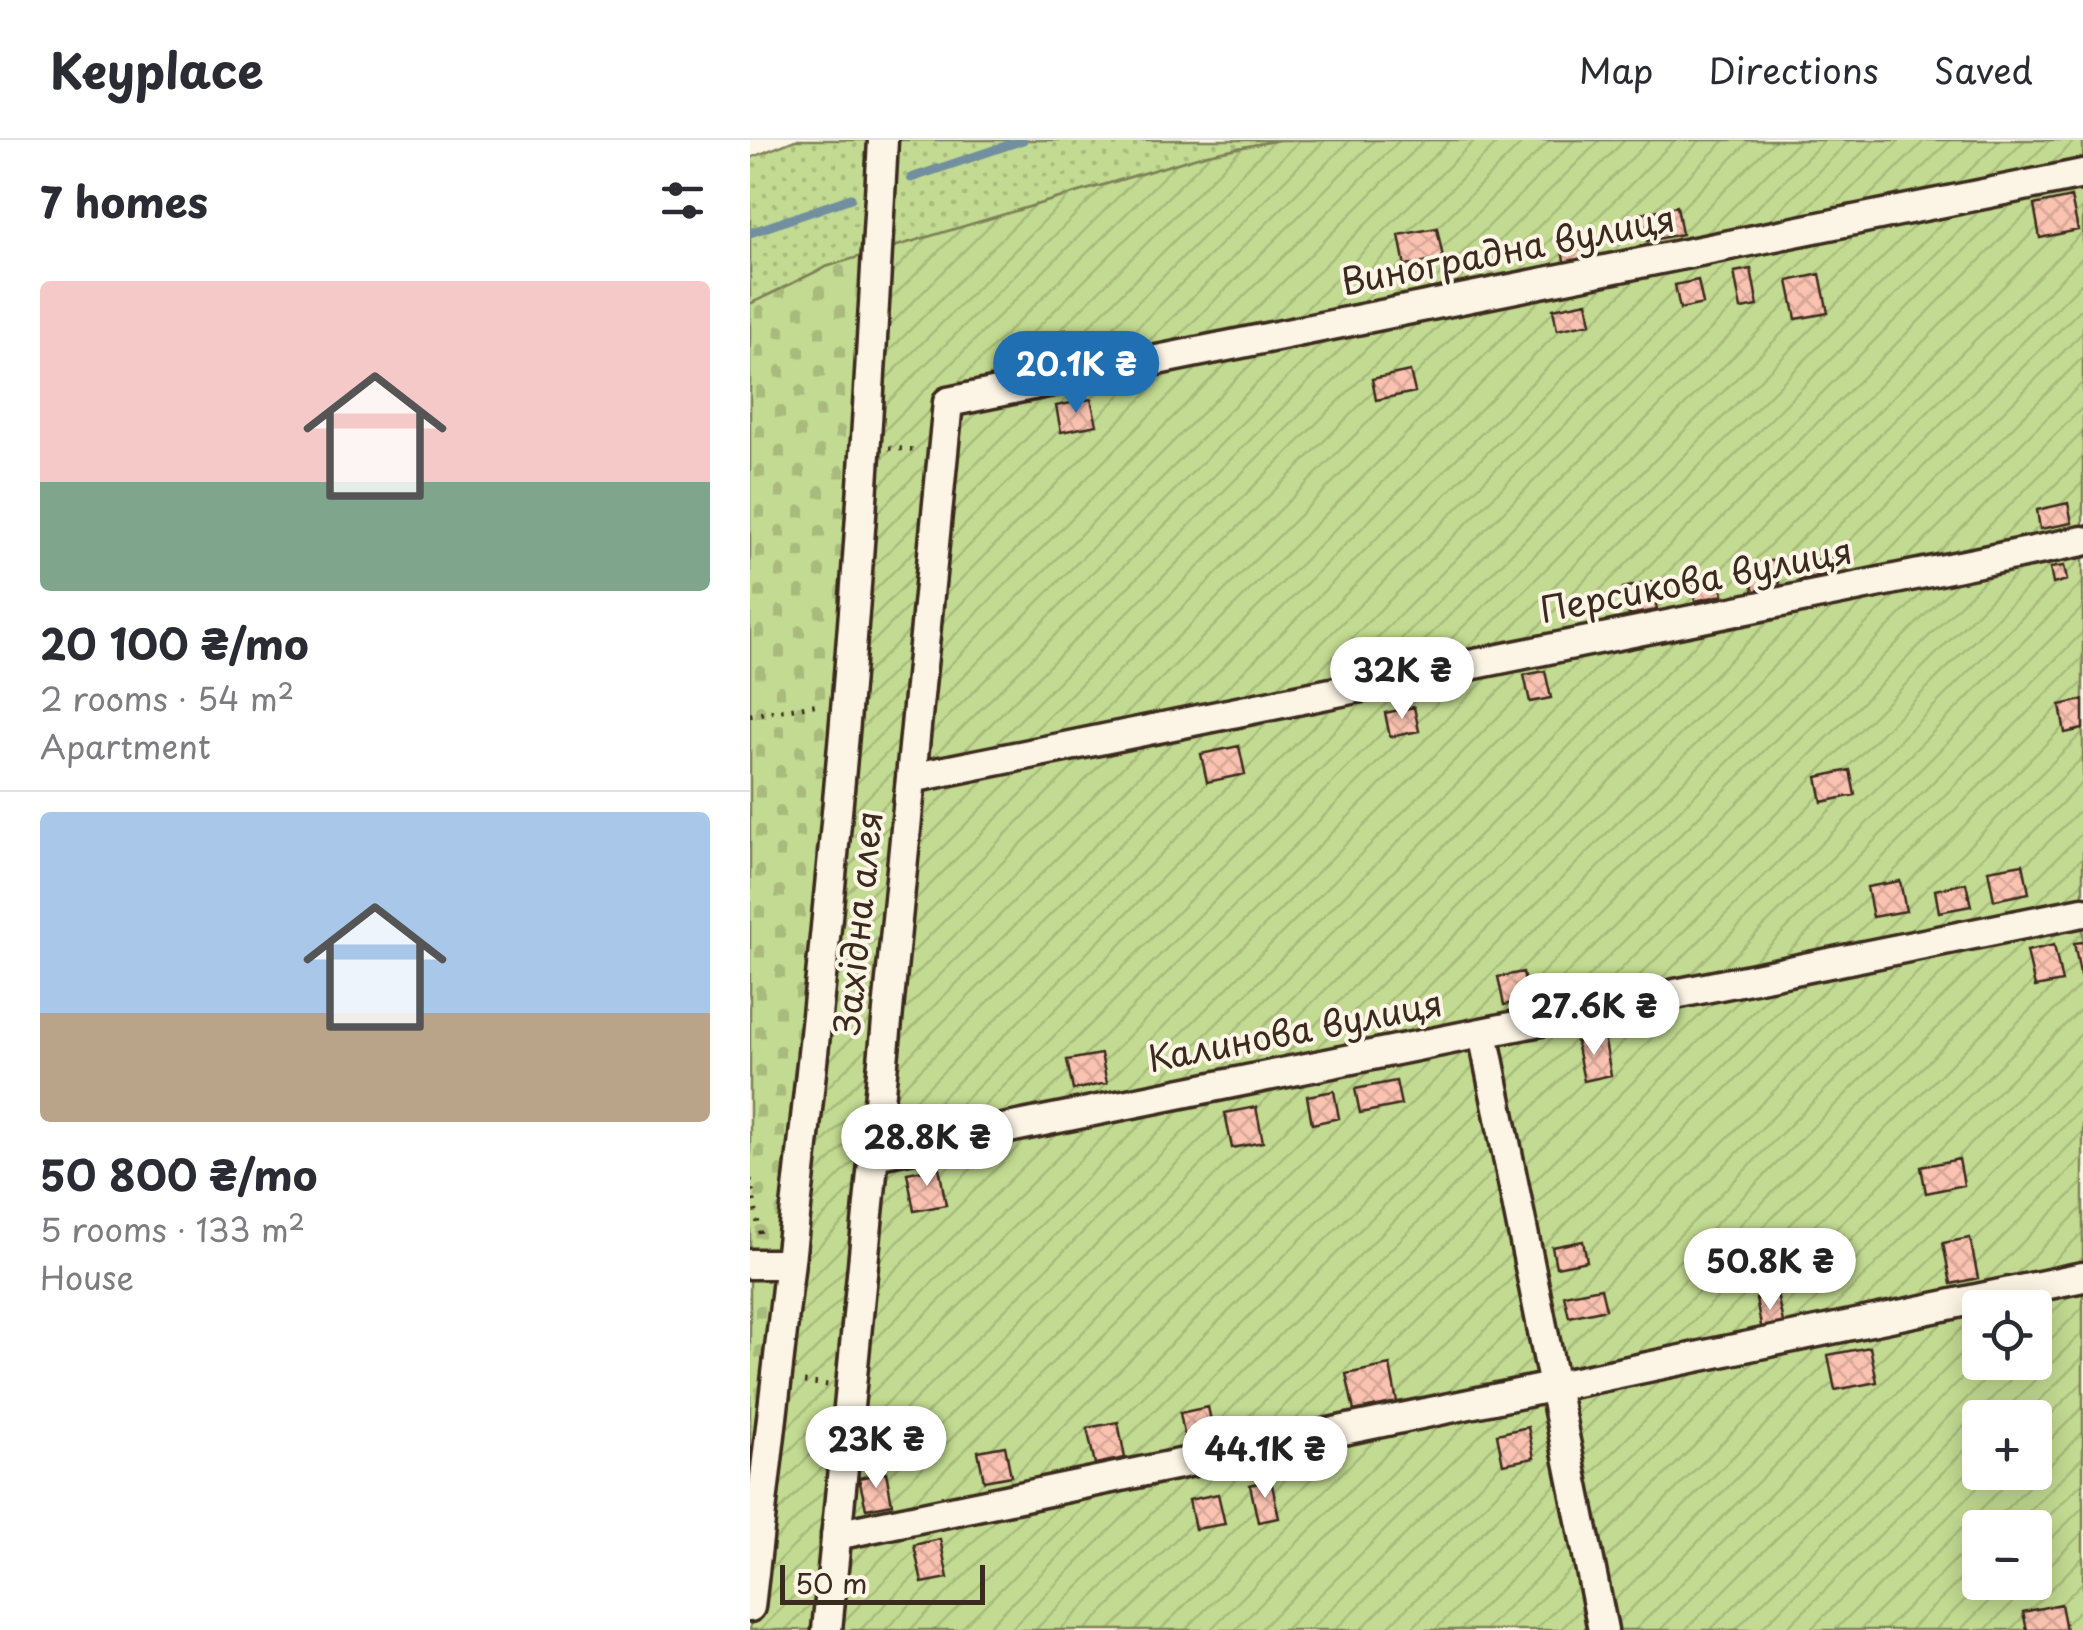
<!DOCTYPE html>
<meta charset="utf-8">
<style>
body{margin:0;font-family:"Playpen Sans",sans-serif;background:#f2f2f3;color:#2b2b33;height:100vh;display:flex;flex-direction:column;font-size:38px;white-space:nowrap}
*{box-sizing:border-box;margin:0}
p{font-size:32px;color:#7c7c81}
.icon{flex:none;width:55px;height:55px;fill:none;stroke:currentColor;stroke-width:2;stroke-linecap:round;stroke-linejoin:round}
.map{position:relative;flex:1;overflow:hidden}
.details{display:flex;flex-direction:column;background:#fff;width:750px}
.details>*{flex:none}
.fabs{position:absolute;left:1212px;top:1150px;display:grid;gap:20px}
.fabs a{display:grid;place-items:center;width:90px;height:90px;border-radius:10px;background:#fff;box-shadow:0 5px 25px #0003;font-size:50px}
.scale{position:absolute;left:30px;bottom:25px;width:205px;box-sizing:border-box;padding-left:10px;border:5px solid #3b2a1e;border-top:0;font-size:28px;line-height:35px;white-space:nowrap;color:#3b2a1e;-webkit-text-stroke:8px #fcf5e5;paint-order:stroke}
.price{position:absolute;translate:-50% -85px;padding:0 22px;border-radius:35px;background:#fff;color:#222;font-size:32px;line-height:65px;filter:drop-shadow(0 2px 5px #0008)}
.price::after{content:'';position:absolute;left:50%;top:60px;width:30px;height:22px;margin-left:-15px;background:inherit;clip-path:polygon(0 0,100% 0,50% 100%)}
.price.current{background:#1f6fb2;color:#fff}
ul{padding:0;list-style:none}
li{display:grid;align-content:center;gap:20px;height:530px;padding:0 40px}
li+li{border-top:2px solid #e1e1e2}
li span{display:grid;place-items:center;height:310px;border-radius:10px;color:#555}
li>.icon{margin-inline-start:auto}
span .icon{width:180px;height:180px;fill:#fffc;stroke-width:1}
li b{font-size:42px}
h2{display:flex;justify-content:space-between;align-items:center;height:120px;padding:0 40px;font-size:42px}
header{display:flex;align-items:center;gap:60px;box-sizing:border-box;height:140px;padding:0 50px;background:#fff;border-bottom:2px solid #e1e1e2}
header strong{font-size:48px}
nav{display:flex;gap:55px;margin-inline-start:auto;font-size:35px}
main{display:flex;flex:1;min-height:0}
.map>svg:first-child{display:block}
</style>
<header>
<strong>Keyplace</strong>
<nav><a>Map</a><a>Directions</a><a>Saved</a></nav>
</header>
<main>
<section class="details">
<h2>7 homes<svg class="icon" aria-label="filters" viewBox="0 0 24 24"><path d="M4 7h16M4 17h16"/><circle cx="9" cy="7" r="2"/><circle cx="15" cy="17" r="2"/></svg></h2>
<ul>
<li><span style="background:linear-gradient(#f6c9c9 65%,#7fa58c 0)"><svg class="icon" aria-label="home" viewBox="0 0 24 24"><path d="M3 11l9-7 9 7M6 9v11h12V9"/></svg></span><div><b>20 100 ₴/mo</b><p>2 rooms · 54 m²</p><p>Apartment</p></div></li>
<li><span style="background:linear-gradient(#a9c7e8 65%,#b9a48a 0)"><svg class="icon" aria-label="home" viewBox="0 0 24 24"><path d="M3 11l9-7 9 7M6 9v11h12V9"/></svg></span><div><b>50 800 ₴/mo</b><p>5 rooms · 133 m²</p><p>House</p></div></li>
</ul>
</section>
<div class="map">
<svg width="1333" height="1490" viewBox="0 0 1333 1490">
<defs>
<pattern id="grass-dots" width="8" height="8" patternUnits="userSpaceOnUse" patternTransform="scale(2.5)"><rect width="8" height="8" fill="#c2da91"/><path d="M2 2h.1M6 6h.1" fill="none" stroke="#a8bb7d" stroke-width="1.8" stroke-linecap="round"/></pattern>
<pattern id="cemetery-stones" width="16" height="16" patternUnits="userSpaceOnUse" patternTransform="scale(2.5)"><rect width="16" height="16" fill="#c2da91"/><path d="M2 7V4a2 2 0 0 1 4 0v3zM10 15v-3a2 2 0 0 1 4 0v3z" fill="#a8bb7d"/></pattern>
<pattern id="garden-furrows" width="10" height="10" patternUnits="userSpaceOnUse" patternTransform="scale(2.5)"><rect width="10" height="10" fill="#c2da91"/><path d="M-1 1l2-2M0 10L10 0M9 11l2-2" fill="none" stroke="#a8bb7d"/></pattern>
<pattern id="building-cross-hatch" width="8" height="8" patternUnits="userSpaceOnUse" patternTransform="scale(2.5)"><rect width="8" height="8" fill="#fac2b0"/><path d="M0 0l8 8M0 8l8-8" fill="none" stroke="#d7a797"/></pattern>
</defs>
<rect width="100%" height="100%" fill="#fcf5e5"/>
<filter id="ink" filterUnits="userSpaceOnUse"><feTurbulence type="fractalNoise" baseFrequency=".01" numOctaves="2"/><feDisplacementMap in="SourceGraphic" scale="20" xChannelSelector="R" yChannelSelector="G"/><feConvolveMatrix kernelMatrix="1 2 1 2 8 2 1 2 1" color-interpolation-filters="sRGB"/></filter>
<g filter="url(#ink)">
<path fill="url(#grass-dots)" stroke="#7e8258" stroke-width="2.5" d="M45,0H131L125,113L76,127L0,164V18Z
M133,0H529L458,14L127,112Z"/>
<path fill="url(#cemetery-stones)" stroke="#7e8258" stroke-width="2.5" d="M124,112L116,307L0,1467V164L76,127Z"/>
<path fill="url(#garden-furrows)" stroke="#7e8258" stroke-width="2.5" fill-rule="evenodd" d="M529,0H1333V1490H0L127,112L458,14ZM1230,1168H1285V1222H1230ZM1230,1278H1285V1332H1230ZM1230,1388H1285V1442H1230Z"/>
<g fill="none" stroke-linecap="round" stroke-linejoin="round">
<path stroke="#728fa0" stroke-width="9" d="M161,38L273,0
M0,93L101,58"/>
</g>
<path fill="url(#building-cross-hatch)" stroke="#3b2a1e" stroke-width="2.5" d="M1321,57L1328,90L1290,98L1284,65Z
M927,66L932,94L897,101L891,74Z
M687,88L693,118L655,126L649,95Z
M841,88L847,119L815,126L809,95Z
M1001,129L1008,166L991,169L984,132Z
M1070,134L1078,173L1046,179L1038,141Z
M948,140L953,164L930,169L925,145Z
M837,162L841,183L807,190L803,169Z
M316,190L323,224L294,230L287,196Z
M660,231L665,252L626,260L622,239Z
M341,259L347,285L311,292L306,266Z
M1318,363L1322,383L1290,389L1287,370Z
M1081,417L1085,433L1049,440L1046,424Z
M1025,420L1030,447L1004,453L999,425Z
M1314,426L1317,440L1303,444L1300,428Z
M968,431L973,455L945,461L940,436Z
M902,442L907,470L879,475L873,448Z
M795,531L801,558L780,562L774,535Z
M1333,560V589L1315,593L1310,565Z
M664,567L669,591L640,597L635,573Z
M489,606L495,634L457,642L451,614Z
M1100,630L1105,655L1072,662L1067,637Z
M1273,724L1279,753L1244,760L1238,730Z
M1150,741L1156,771L1123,777L1117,747Z
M1216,743L1221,766L1189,772L1185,750Z
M1333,802V843H1332L1324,803Z
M1304,805L1312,842L1285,847L1277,811Z
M773,832L778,860L754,865L748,837Z
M854,896L861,935L834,941L826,902Z
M351,914L357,943L323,950L317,920Z
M646,941L651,965L610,973L605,949Z
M584,951L589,978L562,984L557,956Z
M506,967L513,1002L482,1008L475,973Z
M1209,1019L1214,1045L1176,1053L1171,1027Z
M189,1027L196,1065L164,1071L157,1033Z
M1220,1098L1228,1138L1201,1144L1193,1103Z
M833,1101L837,1121L806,1127L802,1107Z
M851,1148L856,1169L819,1177L814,1155Z
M1027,1154L1034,1187L1012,1191L1006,1159Z
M1120,1207L1127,1242L1085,1250L1078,1215Z
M640,1225L647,1262L604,1271L596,1234Z
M458,1267L465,1299L436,1304L430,1273Z
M368,1282L375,1318L345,1324L337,1288Z
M778,1287L784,1318L753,1324L747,1294Z
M255,1306L261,1336L234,1341L228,1311Z
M136,1332L142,1364L116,1369L109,1338Z
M521,1340L529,1378L508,1382L500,1345Z
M468,1354L475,1384L445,1389L439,1360Z
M190,1399L198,1438L172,1443L164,1405Z
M1311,1464L1316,1490H1277L1273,1472Z"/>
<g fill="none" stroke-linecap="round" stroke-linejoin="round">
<defs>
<path id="minor" d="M161,638L1333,401
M733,893L853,1490
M124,1015L1333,772
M0,1124H39
M86,1395L1333,1137
M0,1467C35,1164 72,861 97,558C113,372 123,186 133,0
M77,1490L198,262L1333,34"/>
</defs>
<use href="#minor" stroke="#3b2a1e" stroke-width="35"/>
<path stroke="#3b2a1e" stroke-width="5" stroke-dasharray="2.5 8" stroke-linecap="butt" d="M139,308L168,310
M0,575L70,564
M0,1039L11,1100
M54,1242L78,1245"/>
<use href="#minor" stroke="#fcf5e5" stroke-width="28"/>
</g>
</g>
<g text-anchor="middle" stroke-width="8" stroke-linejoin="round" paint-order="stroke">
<g font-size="35" fill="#3b2a1e" stroke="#fcf5e5">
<text transform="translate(758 111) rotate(-11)" y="12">Виноградна вулиця</text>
<text transform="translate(946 441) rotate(-11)" y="12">Персикова вулиця</text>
<text transform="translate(109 783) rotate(-84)" y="12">Західна алея</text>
<text transform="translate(545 892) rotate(-11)" y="12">Калинова вулиця</text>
</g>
</g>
</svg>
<div class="fabs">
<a><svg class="icon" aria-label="locate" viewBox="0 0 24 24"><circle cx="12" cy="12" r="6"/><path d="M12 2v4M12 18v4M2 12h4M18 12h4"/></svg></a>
<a>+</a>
<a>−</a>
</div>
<div class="scale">50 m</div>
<b class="price current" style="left:326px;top:276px">20.1K ₴</b>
<b class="price" style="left:652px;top:582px">32K ₴</b>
<b class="price" style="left:844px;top:918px">27.6K ₴</b>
<b class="price" style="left:177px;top:1049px">28.8K ₴</b>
<b class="price" style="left:1020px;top:1173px">50.8K ₴</b>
<b class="price" style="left:126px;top:1351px">23K ₴</b>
<b class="price" style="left:515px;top:1361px">44.1K ₴</b>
</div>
</main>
